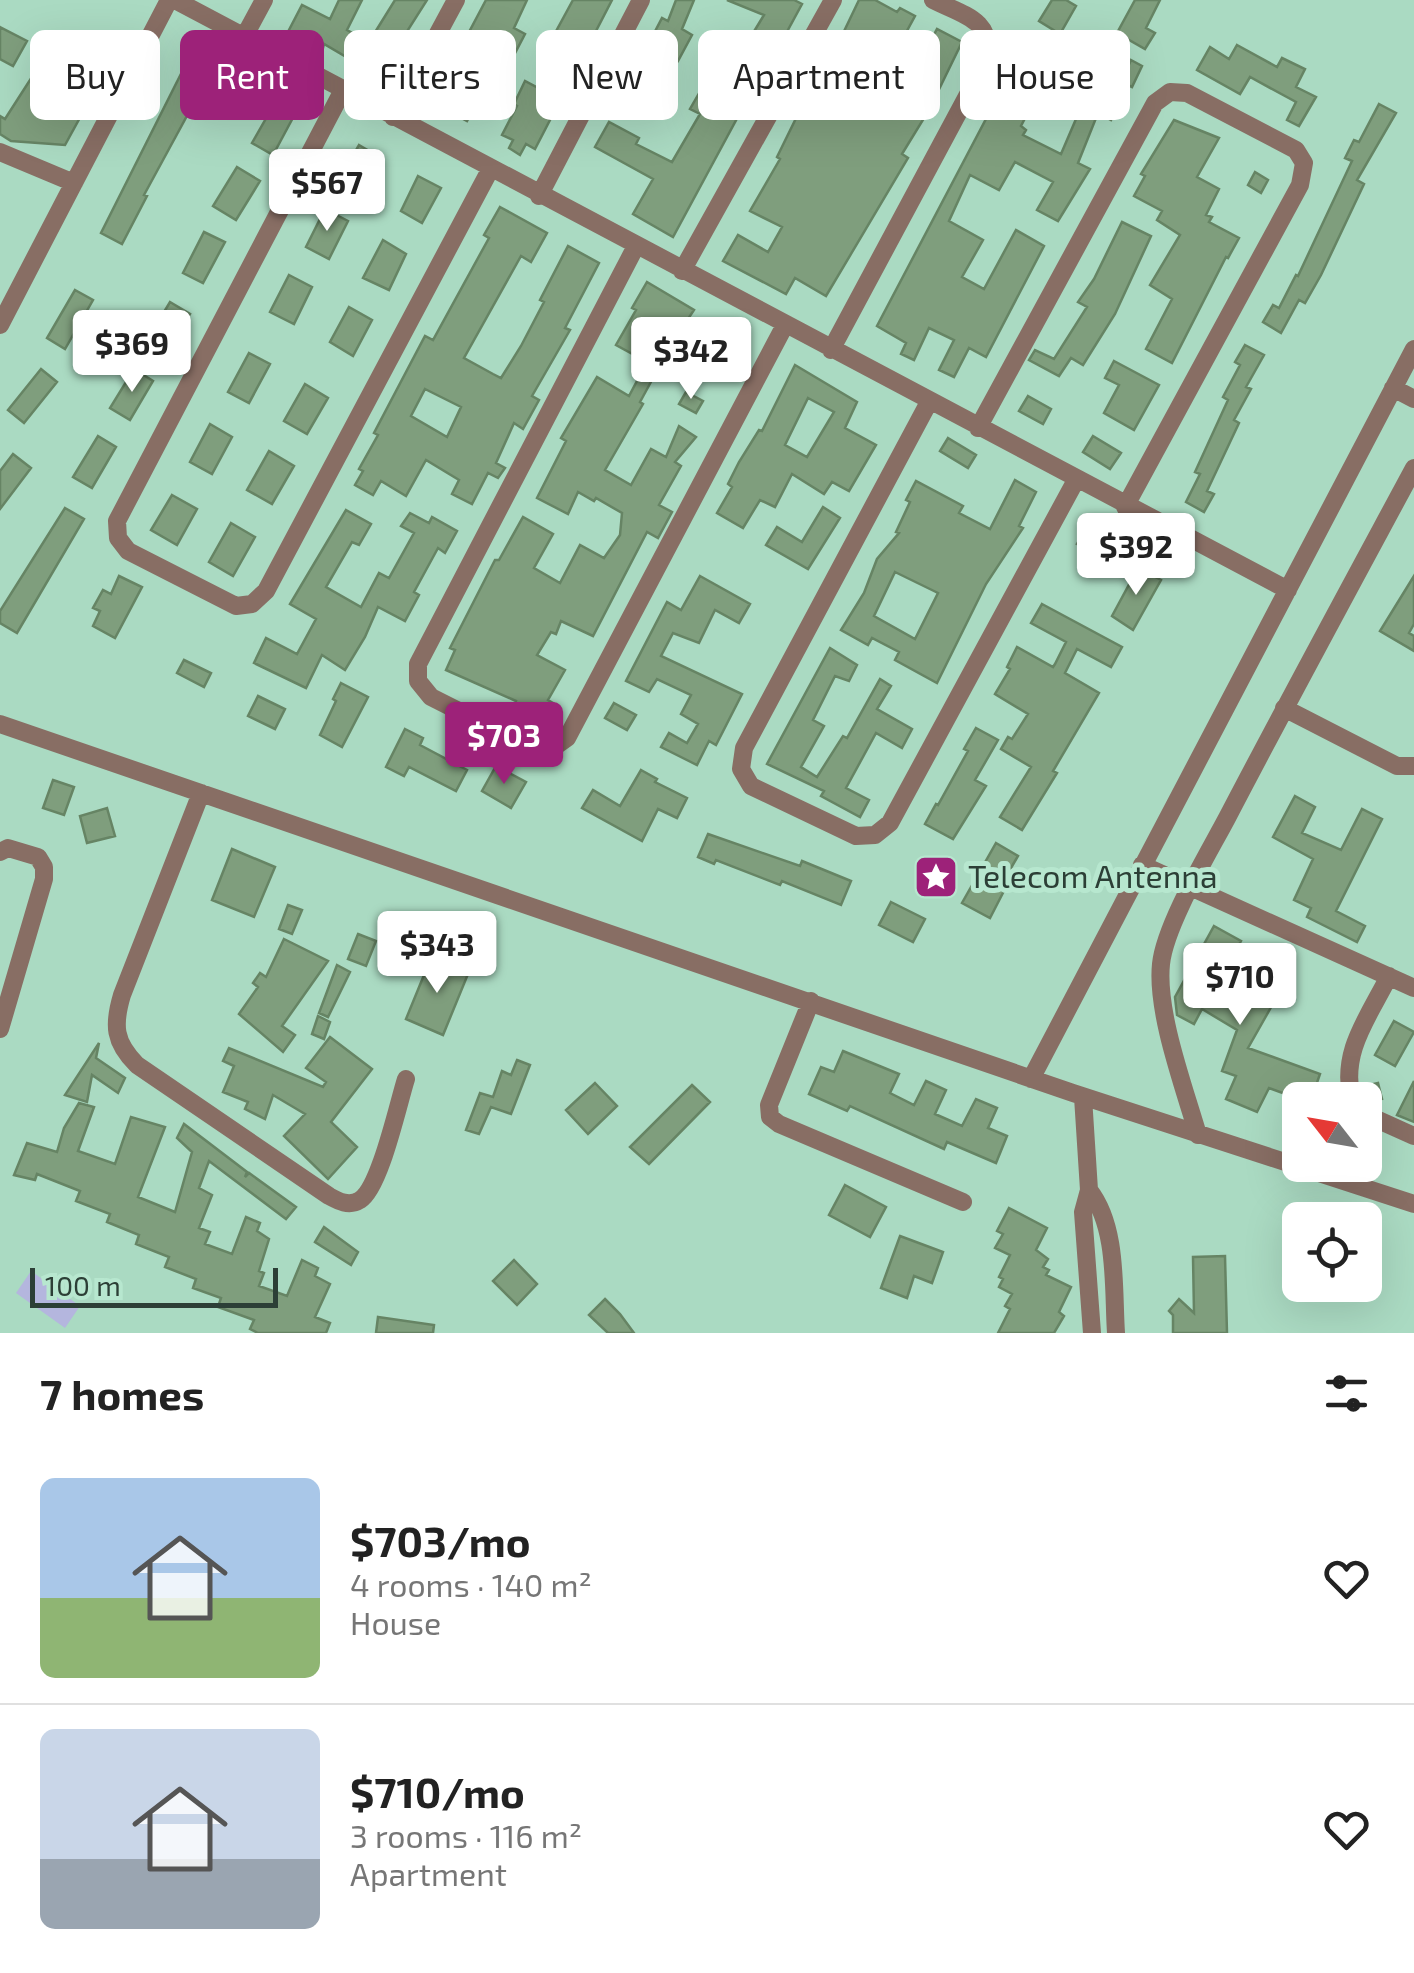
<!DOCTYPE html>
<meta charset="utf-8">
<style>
body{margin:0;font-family:"Exo 2",sans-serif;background:#f2f2f2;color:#222;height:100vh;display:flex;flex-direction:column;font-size:38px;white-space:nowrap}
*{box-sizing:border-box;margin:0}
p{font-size:32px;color:#767676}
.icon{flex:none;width:55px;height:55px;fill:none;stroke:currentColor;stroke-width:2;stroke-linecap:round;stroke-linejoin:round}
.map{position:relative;height:1333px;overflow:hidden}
.sheet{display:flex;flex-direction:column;background:#fff;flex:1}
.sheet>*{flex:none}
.guide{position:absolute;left:30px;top:30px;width:1355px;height:90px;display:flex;gap:20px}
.needle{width:65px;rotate:301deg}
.controls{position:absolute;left:1282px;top:1082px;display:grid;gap:20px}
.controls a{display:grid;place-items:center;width:100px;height:100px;border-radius:15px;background:#fff;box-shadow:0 10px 40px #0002;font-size:50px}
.scale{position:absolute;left:30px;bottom:25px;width:248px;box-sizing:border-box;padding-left:10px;border:5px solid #2c3f36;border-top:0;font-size:28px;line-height:35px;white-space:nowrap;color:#2c3f36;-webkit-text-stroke:8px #b7e7cf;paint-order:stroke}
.price{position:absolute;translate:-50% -85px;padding:0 22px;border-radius:10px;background:#fff;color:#222;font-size:32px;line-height:65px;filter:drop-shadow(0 2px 5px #0008)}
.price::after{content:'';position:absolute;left:50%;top:60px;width:30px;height:22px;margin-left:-15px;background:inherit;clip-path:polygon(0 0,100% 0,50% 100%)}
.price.active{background:#9d2279;color:#fff}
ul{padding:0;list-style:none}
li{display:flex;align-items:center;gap:30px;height:250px;padding:0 40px}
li+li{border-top:2px solid #e0e0e0}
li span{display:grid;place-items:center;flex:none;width:280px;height:200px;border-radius:15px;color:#555}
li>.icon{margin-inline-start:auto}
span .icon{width:120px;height:120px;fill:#fffc;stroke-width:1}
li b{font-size:42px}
h2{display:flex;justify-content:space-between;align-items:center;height:120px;padding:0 40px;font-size:42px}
.tag{padding:0 35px;border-radius:15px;background:#fff;box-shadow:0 10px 40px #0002;font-size:35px;line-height:90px}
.tag.active{background:#9d2279;color:#fff}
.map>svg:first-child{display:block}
</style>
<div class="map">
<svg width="1414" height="1333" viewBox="0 0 1414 1333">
<rect width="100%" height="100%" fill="#aadac2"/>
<path fill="#b4b6de" d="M31,1271L80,1306L65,1328L16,1293Z"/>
<path fill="#7f9e7d" stroke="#668464" stroke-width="2.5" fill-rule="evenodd" d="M339,0H362L347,30L369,42L395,0H427L392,55L394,57L382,78L324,44L323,48L289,30L302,5L330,19Z
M486,0H527L514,28L525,34L513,57L504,52L467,121L432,102Z
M573,0H612L535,149L526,144L520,155L509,148L513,140L502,135L517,106L514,104L525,81L544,91L572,45L554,35Z
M676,0H694L682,29L692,35L678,61L673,58L661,81L636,68L662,18L668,21Z
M727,0H794L802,4L782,41L787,44L751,102L747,100L673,237L633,214L653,179L595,147L609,122L639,138L636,144L672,162L700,114L690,109L705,83L718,91L764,15Z
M859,0H875L897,12L900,8L915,16L896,51L919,63L937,29L962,42L929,110L902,154L908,158L826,296L795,278L786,294L723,261L738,235L768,252L782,227L750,211L780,159L777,157L805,100L839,118L855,89L825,71Z
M1052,0H1066L1076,6L1060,34L1039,21Z
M1135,0H1160L1146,28L1155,33L1145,49L1117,33Z
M0,27L27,41L13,66L0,59Z
M1237,45L1277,67L1282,58L1305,69L1296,87L1316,97L1299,126L1287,120L1296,102L1250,77L1240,94L1197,70L1210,47L1229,59Z
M48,52L94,81L76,109L83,112L65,145L11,141L0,134V116L5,119Z
M191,54L214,66L144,195L147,196L122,244L101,233Z
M1131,60L1142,66L1132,87L1121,82Z
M1079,76L1122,98L1111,120L1098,113L1078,163L1090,169L1058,221L1037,210L1053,182L1015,162L999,190L970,175L949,221L983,240L962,277L984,289L1016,230L1044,246L986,357L969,348L954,377L939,370L954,340L929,328L914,360L901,354L906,343L877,326L1006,81L1036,97L1021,126L1026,130L1023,135L1061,154L1082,105L1068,98Z
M276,101L296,112L273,155L252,143Z
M1379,104L1396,113L1357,180L1364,184L1321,275L1305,303L1299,300L1281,333L1263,322L1273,305L1279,308L1296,275L1298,276L1352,161L1345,158L1354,140L1359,142Z
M1174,120L1219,138L1197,177L1219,189L1206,215L1212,217L1209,222L1239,238L1228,258L1226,257L1172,363L1146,349L1172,299L1150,285L1180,235L1157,220L1162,211L1134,196L1145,176L1141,174Z
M359,145L381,158L360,196L337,183Z
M237,167L260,181L236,220L213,206Z
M1255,172L1268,180L1261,193L1248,185Z
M418,176L441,188L422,223L401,211Z
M500,207L547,233L531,262L521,256L464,358L493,374L501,378L521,346L544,302L540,300L568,246L599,263L565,328L570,330L532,396L539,400L523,429L514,423L496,463L505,468L498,478L488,473L472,504L452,494L459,480L426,460L406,496L381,481L373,495L355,485L363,471L359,469L378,435L374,433L425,336L433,340L489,238L484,235ZM425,389L461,407L447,437L411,416Z
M325,209L348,221L329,259L306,247Z
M1122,222L1151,236L1115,314L1083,365L1071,358L1059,376L1029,360L1035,350L1054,359L1087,307L1078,302L1094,279Z
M204,232L225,242L203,283L183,273Z
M383,240L406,254L389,290L363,278Z
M289,275L312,287L294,324L270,312Z
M647,282L694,310L674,340L680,343L663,371L658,369L640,402L643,404L605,470L631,485L651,449L666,457L679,426L696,437L675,462L681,466L659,505L672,512L658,538L647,532L593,636L561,621L556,634L551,632L537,655L565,670L548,700L553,703L541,716L533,712L528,719L518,713L520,709L514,706L516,701L446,670L455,650L450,648L495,560H499L523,517L553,534L534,568L560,583L580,545L604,558L620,535L622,513L596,498L594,501L578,492L568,514L537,498L566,441L561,438L597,377L629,396L647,362L616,345L636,310L632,308Z
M75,290L93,300L65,349L47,338Z
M170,302L190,314L165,354L146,342Z
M349,307L372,320L353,356L330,342Z
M719,329L744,343L725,377L711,371L718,357L707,351Z
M1245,345L1264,355L1246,387L1251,389L1234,420L1239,423L1207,491L1214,494L1204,512L1186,502L1200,474L1195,472L1228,400L1223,397L1240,365L1235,362Z
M249,353L270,364L249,403L228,392Z
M1114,361L1159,385L1134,430L1104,413L1119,385L1105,378Z
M795,365L857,402L845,428L876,445L849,491L832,482L824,494L792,474L775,507L760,500L743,528L717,513L732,487L728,484L739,462L759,430L762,431ZM808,398L834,412L807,457L785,445Z
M41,369L57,382L24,423L8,410Z
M134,369L153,381L130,420L110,408Z
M305,384L328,398L307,434L284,421Z
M686,392L703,401L696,413L679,404Z
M1028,396L1051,409L1043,424L1019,411Z
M210,424L232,437L212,474L190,462Z
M98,436L116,447L92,488L73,477Z
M1093,436L1121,453L1110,469L1083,452Z
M948,438L976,455L968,468L940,451Z
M269,451L294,466L272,504L247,490Z
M13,454L31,468L0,509V471Z
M1015,480L1036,492L1019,526L1023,528L986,584L937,683L895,660L899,652L872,638L868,645L841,630L864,593L877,559L899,533L896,532L910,502L906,500L916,481L963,506L959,513L990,529ZM895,572L938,593L915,639L874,616Z
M172,495L197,509L177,545L151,530Z
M823,507L840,518L808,569L766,545L777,527L802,542Z
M65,508L84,519L17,633L0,623V611Z
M346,510L371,524L359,545L352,542L326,587L361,607L379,573L389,578L414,533L401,526L410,513L429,523L432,517L457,531L445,553L438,548L414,592L419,595L405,621L378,607L365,637L345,670L322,655L306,688L254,663L266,638L297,654L316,619L290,604Z
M231,523L255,537L233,576L209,562Z
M1088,524L1117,539L1106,559L1077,544Z
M1138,568L1161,580L1133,630L1112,616Z
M119,576L142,587L115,638L93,626L100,611L93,608L103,590L111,594Z
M700,576L750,604L739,623L715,610L699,643L673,633L661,656L742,694L716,745L709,741L697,765L661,747L669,733L687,743L698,724L681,714L691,695L657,679L649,692L626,681L667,602L681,610Z
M1414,576V624L1409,633L1414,636V651L1380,631Z
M1042,604L1122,647L1111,667L1077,649L1065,673L1099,693L1053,771L1057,773L1022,830L1000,817L1031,767L1001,749L1008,737L1012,739L1028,714L995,694L1010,669L1007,667L1017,647L1053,667L1055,664L1066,642L1031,623Z
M830,648L857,665L849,681L835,676L813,720L824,726L801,767L817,777L843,736L847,738L880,679L891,686L877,709L912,729L902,748L876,733L846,788L869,800L860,817L821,796L824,791L767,764Z
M184,660L211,673L204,687L177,673Z
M341,683L368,697L342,747L320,735L336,701L333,699Z
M258,696L285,709L275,729L248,716Z
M614,703L636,715L627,730L605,718Z
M976,728L998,740L975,780L986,786L953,839L925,824L936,804L938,805L968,751L964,749Z
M405,729L423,738L420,745L467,770L456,791L409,767L404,776L386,767Z
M496,766L526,782L511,808L482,791Z
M641,770L657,779L655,782L687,798L677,818L658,809L642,841L582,808L593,790L620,806Z
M53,780L74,787L64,815L43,808Z
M1295,796L1315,807L1302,833L1341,850L1362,809L1382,819L1336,911L1365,926L1357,942L1307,917L1311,908L1294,900L1313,859L1273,837Z
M107,808L115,836L87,843L80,816Z
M708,834L800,866L802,861L851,881L841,905L782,881L780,885L716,860L714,864L698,857Z
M996,843L1018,856L1001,885L1006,887L990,918L962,903Z
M232,849L275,867L254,917L212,900Z
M891,902L925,919L913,942L879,925Z
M288,905L302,910L292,934L279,929Z
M1214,926L1241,941L1223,973L1274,1002L1248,1048L1320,1074L1311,1100H1300V1118L1286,1114L1291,1096L1269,1088L1257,1112L1226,1099L1236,1076L1222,1071L1237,1030L1202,1009L1194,1024L1177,1015L1175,997Z
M358,934L376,941L366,966L348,959Z
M284,939L328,961L282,1026L295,1035L283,1052L239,1014L258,987L253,983L260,973L266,977Z
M431,958L468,974L443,1035L406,1019Z
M337,965L350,972L328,1017L319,1013Z
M318,1016L330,1022L324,1039L312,1034Z
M1394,1021L1414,1032L1395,1066L1375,1055Z
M330,1037L372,1069L331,1122L357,1147L328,1179L284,1136L305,1114L273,1095L265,1119L245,1109L248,1102L223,1092L234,1066L223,1061L229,1048L323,1087L326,1082L306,1068Z
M99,1043L96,1058L125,1078L118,1093L92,1075L87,1102L65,1095Z
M843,1051L899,1074L890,1093L914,1105L926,1081L946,1090L935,1114L962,1126L976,1099L997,1108L988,1128L1007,1136L996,1163L947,1142L944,1149L850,1106L847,1111L809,1094L821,1067L834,1072Z
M517,1060L530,1065L511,1114L491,1107L479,1134L466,1130L480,1093L493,1097L502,1071L511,1075Z
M1414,1081V1122L1397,1115Z
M595,1083L617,1106L588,1134L566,1110Z
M1378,1083L1382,1099L1370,1103L1365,1086Z
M692,1085L710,1102L649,1164L630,1147Z
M79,1103L94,1107L78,1151L115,1164L131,1117L165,1127L138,1197L175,1212L192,1152L177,1138L184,1124L247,1172L245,1177L249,1173L296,1207L286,1219L209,1161L199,1188L212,1195L199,1228L210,1232L205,1244L232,1254L246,1217L260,1223L257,1231L269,1239L259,1271L264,1273L259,1286L287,1296L302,1260L318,1268L315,1276L330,1284L315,1317L330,1323L326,1333H258L250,1329L254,1320L218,1307L221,1298L193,1288L196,1279L165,1267L169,1257L136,1244L139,1235L107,1222L110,1214L76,1201L80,1191L37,1174L35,1180L14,1175L27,1143L57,1152L64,1128Z
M845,1185L886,1207L870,1237L829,1215Z
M1009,1208L1047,1228L1036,1250L1048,1259L1043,1267L1049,1270L1046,1275L1071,1287L1059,1312L1064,1316L1054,1333H998L1010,1309L1005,1306L1012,1294L999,1287L1003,1279L999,1277L1010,1255L995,1248L1003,1234L997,1231Z
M324,1227L358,1252L351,1265L315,1242Z
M900,1236L943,1252L932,1283L914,1276L907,1298L881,1288Z
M1225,1256L1227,1333H1173V1315L1169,1311L1179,1299L1194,1313L1193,1257Z
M514,1260L537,1284L517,1305L493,1281Z
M605,1299L620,1314L634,1333H608L589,1315Z
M378,1317L434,1325L433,1333H376Z"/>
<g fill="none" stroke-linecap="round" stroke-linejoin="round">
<path stroke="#886e64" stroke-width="18" d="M175,0L1288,590
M244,37L264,0
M343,90L117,521L118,538L128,551L236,606L252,604L266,591L491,168
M393,117L456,0
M0,152L74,183
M539,196L641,0
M636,246L418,664V681L431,697L532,748H553L567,738L785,325
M682,271L833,0
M0,325L169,0
M831,350L987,59C993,19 963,15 933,0
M1393,388L1414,399
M929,402L744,748L741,769L751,786L856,836L875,835L890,823L1076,480
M978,428L1155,103L1170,92L1187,93L1296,150L1304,163L1300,185L1125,507
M1284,708L1397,766H1414
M0,724L1073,1093L1414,1204
M201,793L122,995C113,1025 114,1042 137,1065L329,1196C338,1201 349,1207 360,1200C380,1188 398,1104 406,1079
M0,852L8,848L38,857L44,867V879L0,1029
M1142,865L1414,988
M811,1001L769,1105L770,1117L779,1124L963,1202
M1031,1079L1414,349
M1083,1097L1089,1190L1083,1212L1092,1333
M1352,1100C1340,1052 1368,1018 1389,976
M1365,1114L1414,1136
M1198,1135C1184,1087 1156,1012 1161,964C1165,925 1208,854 1227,818C1288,701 1351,585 1414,468
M1089,1190C1118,1227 1113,1288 1116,1333"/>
</g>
<defs>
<symbol id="sight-square" viewBox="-11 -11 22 22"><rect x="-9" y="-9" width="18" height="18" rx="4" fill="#9d2279" stroke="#b7e7cf"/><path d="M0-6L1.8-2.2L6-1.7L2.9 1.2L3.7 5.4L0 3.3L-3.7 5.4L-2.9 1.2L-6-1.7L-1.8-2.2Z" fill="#fff"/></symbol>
</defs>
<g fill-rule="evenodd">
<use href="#sight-square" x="911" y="852" width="50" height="50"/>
</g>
<g text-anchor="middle" stroke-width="10" stroke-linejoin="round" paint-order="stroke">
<g font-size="32" fill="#2c3f36" stroke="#b7e7cf" text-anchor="start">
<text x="968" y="888">Telecom Antenna</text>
</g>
</g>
</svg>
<div class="controls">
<a><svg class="needle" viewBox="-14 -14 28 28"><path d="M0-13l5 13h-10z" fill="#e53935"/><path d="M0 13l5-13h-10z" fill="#767676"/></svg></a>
<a><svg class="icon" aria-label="locate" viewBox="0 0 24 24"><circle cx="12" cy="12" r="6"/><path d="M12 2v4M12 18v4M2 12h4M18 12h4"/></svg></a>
</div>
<div class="scale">100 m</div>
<b class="price" style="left:327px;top:234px">$567</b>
<b class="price" style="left:132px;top:395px">$369</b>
<b class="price" style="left:691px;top:402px">$342</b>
<b class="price" style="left:1136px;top:598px">$392</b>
<b class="price active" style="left:504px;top:787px">$703</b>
<b class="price" style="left:437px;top:996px">$343</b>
<b class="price" style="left:1240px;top:1028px">$710</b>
<div class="guide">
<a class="tag">Buy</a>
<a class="tag active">Rent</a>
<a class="tag">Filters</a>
<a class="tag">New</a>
<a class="tag">Apartment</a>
<a class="tag">House</a>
</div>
</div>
<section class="sheet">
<h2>7 homes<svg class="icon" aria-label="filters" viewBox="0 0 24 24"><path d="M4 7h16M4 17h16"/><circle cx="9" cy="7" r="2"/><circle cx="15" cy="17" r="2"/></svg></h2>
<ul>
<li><span style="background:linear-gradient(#a9c7e8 60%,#8fb573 0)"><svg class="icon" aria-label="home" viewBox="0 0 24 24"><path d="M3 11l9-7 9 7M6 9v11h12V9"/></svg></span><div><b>$703/mo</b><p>4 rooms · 140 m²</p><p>House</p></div><svg class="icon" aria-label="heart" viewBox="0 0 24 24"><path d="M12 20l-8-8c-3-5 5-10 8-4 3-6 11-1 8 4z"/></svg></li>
<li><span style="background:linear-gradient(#c9d6e8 65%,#9aa5b1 0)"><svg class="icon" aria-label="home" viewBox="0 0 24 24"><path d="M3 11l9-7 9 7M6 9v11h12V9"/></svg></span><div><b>$710/mo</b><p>3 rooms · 116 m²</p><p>Apartment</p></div><svg class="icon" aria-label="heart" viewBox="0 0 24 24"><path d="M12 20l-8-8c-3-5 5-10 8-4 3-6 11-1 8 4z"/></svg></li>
</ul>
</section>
